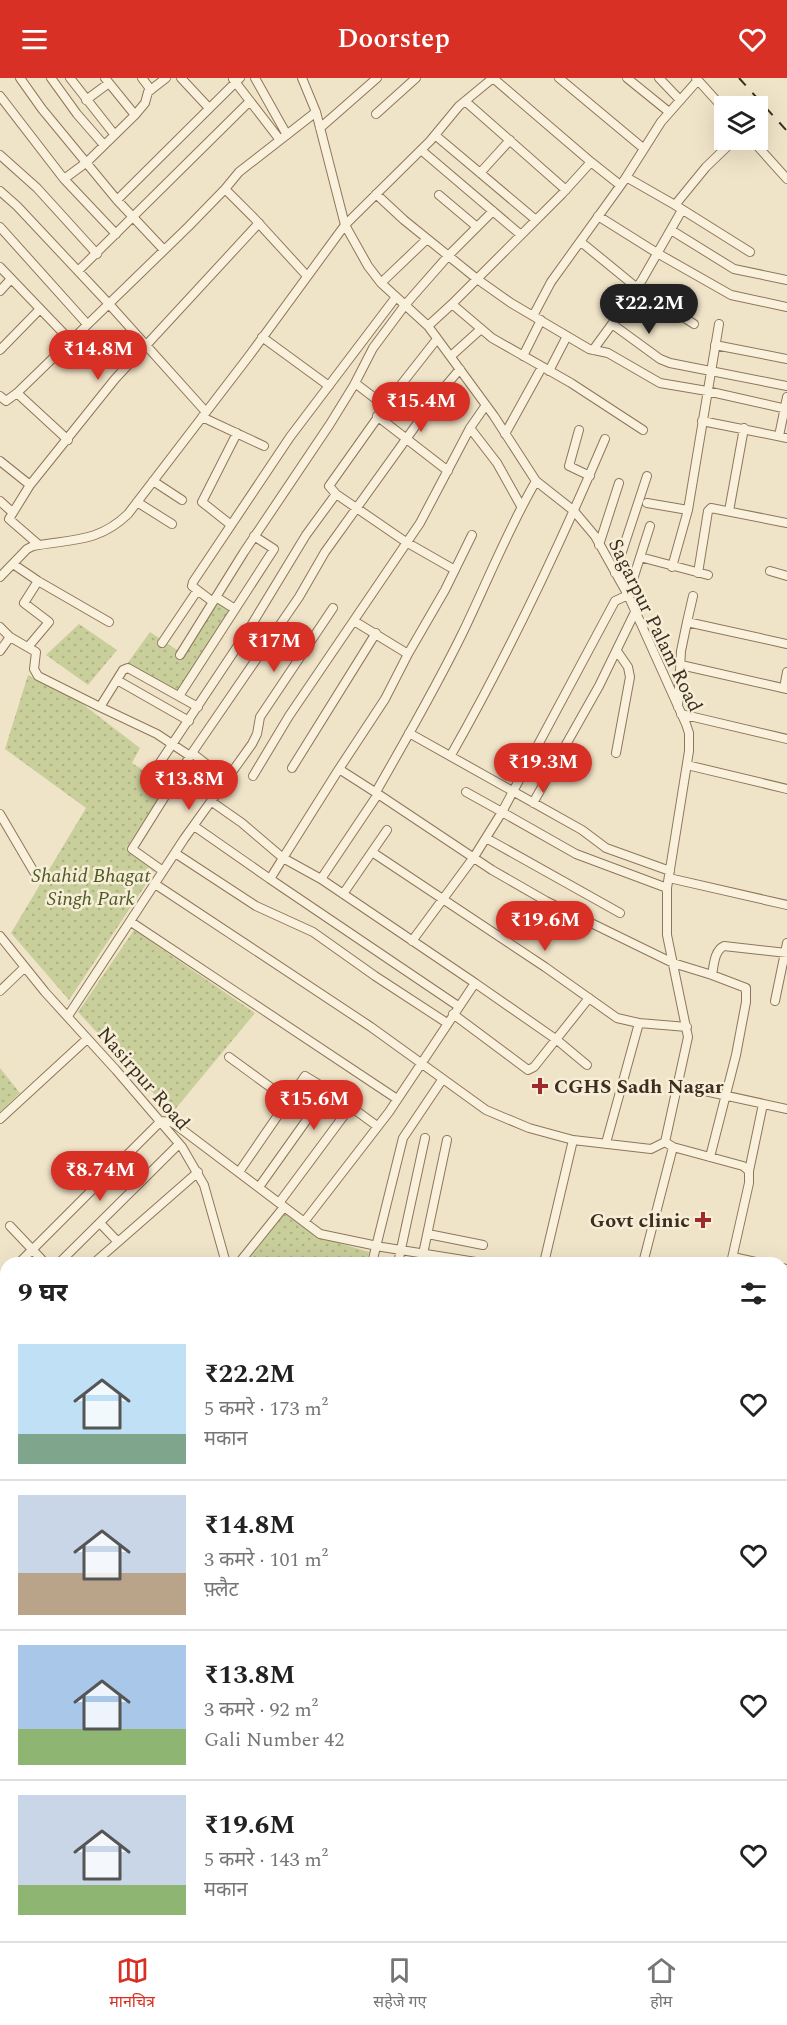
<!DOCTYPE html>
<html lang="hi">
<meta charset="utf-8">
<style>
body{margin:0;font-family:Spectral,"Noto Sans Devanagari",serif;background:#f2f2f2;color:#222;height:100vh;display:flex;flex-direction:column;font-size:22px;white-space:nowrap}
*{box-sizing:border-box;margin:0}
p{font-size:20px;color:#767676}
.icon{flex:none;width:33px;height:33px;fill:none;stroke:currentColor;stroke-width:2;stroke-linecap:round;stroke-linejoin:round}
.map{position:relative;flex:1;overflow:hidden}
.side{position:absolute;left:0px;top:1179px;width:788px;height:684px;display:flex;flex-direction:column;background:#fff;border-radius:18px 18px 0 0;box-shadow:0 6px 24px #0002}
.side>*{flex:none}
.buttons{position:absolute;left:714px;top:18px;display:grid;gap:12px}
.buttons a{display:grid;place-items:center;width:54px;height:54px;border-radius:0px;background:#fff;box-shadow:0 6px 24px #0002;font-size:30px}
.price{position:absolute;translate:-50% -51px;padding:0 14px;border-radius:21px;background:#d93025;color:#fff;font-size:20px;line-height:39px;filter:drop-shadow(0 2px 3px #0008)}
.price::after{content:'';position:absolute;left:50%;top:36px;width:18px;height:14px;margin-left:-9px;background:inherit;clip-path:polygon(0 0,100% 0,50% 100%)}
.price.selected{background:#222;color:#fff}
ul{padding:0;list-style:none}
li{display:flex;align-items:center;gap:18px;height:150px;padding:0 18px}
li+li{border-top:2px solid #e0e0e0}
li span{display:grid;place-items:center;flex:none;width:168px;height:120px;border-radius:0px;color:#555}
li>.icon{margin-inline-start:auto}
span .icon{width:72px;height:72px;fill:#fffc;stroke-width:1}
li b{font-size:26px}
h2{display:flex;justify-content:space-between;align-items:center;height:72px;padding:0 18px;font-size:26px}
header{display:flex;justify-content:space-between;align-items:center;height:78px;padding:0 18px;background:#d93025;color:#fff;font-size:27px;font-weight:600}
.menu{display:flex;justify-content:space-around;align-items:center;height:84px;border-top:2px solid #e0e0e0;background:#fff;font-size:16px;color:#767676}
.menu a{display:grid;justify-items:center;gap:3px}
.menu .selected{color:#d93025}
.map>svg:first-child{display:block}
</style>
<header><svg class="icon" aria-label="menu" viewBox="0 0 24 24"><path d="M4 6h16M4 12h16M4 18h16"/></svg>Doorstep<svg class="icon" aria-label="heart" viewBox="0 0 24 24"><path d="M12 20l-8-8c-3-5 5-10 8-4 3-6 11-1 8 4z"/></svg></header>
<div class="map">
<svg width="787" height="1863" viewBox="0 0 787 1863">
<defs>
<pattern id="grass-dots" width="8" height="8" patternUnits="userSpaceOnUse" patternTransform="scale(1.5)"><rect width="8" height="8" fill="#c9cf9b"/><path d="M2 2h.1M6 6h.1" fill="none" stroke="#aeb285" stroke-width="1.8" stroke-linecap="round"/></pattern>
</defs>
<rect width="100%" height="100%" fill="#f0e4c8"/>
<path fill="url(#grass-dots)" d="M216,522L234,532L175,616L127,586L150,554L183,576Z
M79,546L117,572L88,607L46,577Z
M28,597L76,621L140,670L132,685L167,707L126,770L156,791L69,922L11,855L86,730L5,671Z
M134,852L255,935L172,1035L78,934Z
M0,990L20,1015L0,1034Z
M284,1134L319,1159L369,1174L366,1185H246Z
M6,1321V1368L0,1361V1329Z"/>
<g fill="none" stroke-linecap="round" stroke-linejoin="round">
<defs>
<path id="minor" d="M20,0L42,31L117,122L240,0
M51,0L77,36L104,67
M70,0L114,56
M105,0L135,37
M142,0L151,12
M181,0L209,30
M255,0L287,57
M302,0L316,34L345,147L368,188L381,205L428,248L494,338L536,403L574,433L595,458L628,517L686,646L689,655V673L667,810V857L688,959L665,1064L673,1069L743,1088L749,1093V1105L731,1185
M559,0L643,70
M627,0L669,34
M659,0L680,22
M696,0L724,31
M233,1L280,62
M0,18L64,101L87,84L135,37L145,25L148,14L166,0
M86,22L109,5
M465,23L566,112
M376,36L416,0
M320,50L377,0
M435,57L536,142
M734,62L706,89L675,127L750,174
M752,62L787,101
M421,72L521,157
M0,77L37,110L97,176
M591,84L620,107
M480,95L510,62
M626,99L675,127
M64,101L116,156
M225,111L254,140L307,198
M0,113L17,128L109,226L206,334
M376,116L404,142L477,201L511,225L589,271L608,275L660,305L707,313L787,331
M439,117L477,149
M117,122L164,172
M682,132L642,202L612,246L660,281L670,285L787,308
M598,138L657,175L731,217L787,229
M0,149L87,246
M671,152L734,191L787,202
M581,164L636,209L694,246
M0,189L70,262
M78,193L250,23
M381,205L427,161
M0,213L11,201
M533,238L551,204L623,104L661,44L698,2
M428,248L452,226L492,260L571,305L643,352
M262,259L329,308
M437,261L400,308L329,408L336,416L406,464L455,492
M715,267L787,281
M0,272L40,231
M593,272L612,246
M451,278L481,251
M523,278L541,242
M549,293L567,258
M355,305L385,328
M17,315L68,362
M0,318L6,323L17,315L188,149L225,111L239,94L316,34
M377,338L448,393
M202,339L264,368
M702,343L787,360
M470,350L497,385L521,428
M579,352L569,388L590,398
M505,356L542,289
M779,358L787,319
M0,383L30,407
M153,403L182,422
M0,423L12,434
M137,424L172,446
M647,425L688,432
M729,433L744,350
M231,447L202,424L237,355
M650,448L628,517L615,523L502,734L576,776L667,810
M39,467L9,441L30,407L115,301L259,145
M599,467L619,405
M640,479L708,497
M13,486L38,503L109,544
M672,489L688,432L719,246
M770,493L787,498
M615,495L647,398
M698,495L708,433L711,430L787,445
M0,499L27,471L33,468C71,461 98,465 128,436L249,278L345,147L430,63L459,28L493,0L591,84L562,116L452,226
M216,519L235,531
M213,524L192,508L193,504L290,359L396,219
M354,543L408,576L445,512L472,457
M687,544L693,518
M0,549L10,559L0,573
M10,559L36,574L34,591L38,598L100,629
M162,565L197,513
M28,569L49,544L24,525L38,503
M180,577L244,474L330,346L354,307L373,270L405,227L448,178L493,133
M681,587L787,611
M117,602L189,643
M784,610L787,594
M179,618L274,471L254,458
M678,629L681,573L687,544L787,566
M681,636L787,661
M409,655L582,752L606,770L670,793
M192,675L227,702
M616,675L630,599L628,589L617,573
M451,677C509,575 559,469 605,361
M190,678L157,656L100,629L123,592L128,590L198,629
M687,687L787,711
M292,690L376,555
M339,691L385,621L408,576
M151,698L249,551L306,457L336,416
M253,698L289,638L420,445L470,350L486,327
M376,714C406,661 437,608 464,552C488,502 508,451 536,403
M378,716L492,792L546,823L673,885L712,897L746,910V924L736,977L710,1079
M212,724L242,745L283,780L270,801L458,928
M533,725L599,608L635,534
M0,736L34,794
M194,748L270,801
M486,760L620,835
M372,774L545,889L617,940L639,945L687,949
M175,775L256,828L313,854L375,898L447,945
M163,793L132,771L192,675L299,519L325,474L437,318L460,291
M669,800L787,827
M155,806L371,949L486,1032L529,1050L573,1062L651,1071L665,1064
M343,816L387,752
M131,844L397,1021
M0,858L45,914L116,992L182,1069L204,1107L226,1185
M412,863L474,779L502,734L466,714
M712,897C714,887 714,873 724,868L787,875
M475,905L557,962L587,987
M0,913L24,890
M775,923L787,865
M453,936L528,992L534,989L589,920
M68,938L184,761L252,666L257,656L260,639L333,530
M229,979L288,1022
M677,1007L787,1031
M0,1041L87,961
M606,1065L639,945
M749,1093L763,1026
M239,1094L305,998L328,1012
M259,1109L328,1012L377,1048
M279,1125L351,1028
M304,1144L389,1034L475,905L324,803L321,801L283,780L339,691L378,716L321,801
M100,1145L118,1164
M10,1148L45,1185
M428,1156L483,1167
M423,1176L447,1062
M733,1179L760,1185
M19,1185L161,1043L171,1044L176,1047L320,1156L382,1169L482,1185
M59,1185L179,1066
M94,1185L198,1094
M239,1185L284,1129
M372,1185L403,1060L442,1002
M398,1185L425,1060
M544,1185L573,1062
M643,1185L673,1069
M782,1190L787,1191
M0,1204L6,1210
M0,1280L6,1274
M782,1286L787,1261
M782,1326L787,1328
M0,1382L6,1389
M782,1389L787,1390
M0,1430L6,1420
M0,1461L6,1464
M786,1485L787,1473
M0,1555L6,1557
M782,1556L787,1557
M0,1616L6,1578
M782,1646L787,1658
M782,1691L787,1689
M0,1728L6,1730
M782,1741L787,1739
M782,1751L787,1749
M566,1857L587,1863
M122,1863L123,1857
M199,1863L201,1857
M528,1863L530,1857
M540,1863L542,1857"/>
<path id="major" d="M782,1717L787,1715
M782,1729L787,1727
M256,1863L262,1857
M299,1863L302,1857"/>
</defs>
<use href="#minor" stroke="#8d765c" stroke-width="10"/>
<use href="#major" stroke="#5b4430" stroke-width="14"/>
<use href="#minor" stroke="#faf1dc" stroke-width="8"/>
<use href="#major" stroke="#f3d9a0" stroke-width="10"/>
<path stroke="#3d2e20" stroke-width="2" stroke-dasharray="10 10" stroke-linecap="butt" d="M739,0L787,53"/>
<defs>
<path id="major-bridge" d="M270,1863L273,1857
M287,1863L290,1857"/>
</defs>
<use href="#major-bridge" stroke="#5b4430" stroke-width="14" stroke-linecap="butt"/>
<use href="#major-bridge" stroke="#f3d9a0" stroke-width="10"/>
</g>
<g fill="#9e2a2b" stroke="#f7eed8" stroke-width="2">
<path d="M537 999h6v6h6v6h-6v6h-6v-6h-6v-6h6z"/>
<path d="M700 1133h6v6h6v6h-6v6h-6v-6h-6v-6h6z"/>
</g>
<g text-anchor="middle" stroke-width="5" stroke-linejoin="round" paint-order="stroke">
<g font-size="20" fill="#3d2e20" stroke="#f7eed8">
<text transform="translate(656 547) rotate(64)" y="7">Sagarpur Palam Road</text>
<text transform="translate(144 1000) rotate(49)" y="7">Nasirpur Road</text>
</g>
<g font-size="20" font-style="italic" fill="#4d5a26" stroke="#f7eed8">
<text x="91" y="804">Shahid Bhagat<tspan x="91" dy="23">Singh Park</tspan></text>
</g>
<g font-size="20" font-weight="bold" fill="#3d2e20" stroke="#f7eed8" text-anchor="start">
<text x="554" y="1015">CGHS Sadh Nagar</text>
<text x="690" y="1149" text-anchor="end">Govt clinic</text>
</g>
</g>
</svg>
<div class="buttons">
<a><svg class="icon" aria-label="layers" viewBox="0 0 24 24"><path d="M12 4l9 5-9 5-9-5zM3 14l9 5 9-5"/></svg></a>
</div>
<b class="price selected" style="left:649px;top:257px">₹22.2M</b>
<b class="price" style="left:98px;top:303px">₹14.8M</b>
<b class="price" style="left:421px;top:355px">₹15.4M</b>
<b class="price" style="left:274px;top:595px">₹17M</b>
<b class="price" style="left:543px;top:716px">₹19.3M</b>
<b class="price" style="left:189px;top:733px">₹13.8M</b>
<b class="price" style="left:545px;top:874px">₹19.6M</b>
<b class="price" style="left:314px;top:1053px">₹15.6M</b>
<b class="price" style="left:100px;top:1124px">₹8.74M</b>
<section class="side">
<h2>9 घर<svg class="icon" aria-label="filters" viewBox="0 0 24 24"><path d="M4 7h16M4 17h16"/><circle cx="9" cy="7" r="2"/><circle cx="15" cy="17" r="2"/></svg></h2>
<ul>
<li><span style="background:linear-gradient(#bfe0f5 75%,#7fa58c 0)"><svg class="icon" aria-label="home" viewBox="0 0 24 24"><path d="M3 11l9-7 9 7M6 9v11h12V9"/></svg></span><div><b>₹22.2M</b><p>5 कमरे · 173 m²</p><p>मकान</p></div><svg class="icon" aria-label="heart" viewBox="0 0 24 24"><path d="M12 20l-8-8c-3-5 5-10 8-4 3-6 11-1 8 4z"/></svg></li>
<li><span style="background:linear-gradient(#c9d6e8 65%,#b9a48a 0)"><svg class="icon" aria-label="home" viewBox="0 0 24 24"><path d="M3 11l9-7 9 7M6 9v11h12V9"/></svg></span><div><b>₹14.8M</b><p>3 कमरे · 101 m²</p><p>फ़्लैट</p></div><svg class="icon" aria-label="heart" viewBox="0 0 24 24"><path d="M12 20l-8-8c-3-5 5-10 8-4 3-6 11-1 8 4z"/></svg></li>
<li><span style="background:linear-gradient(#a9c7e8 70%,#8fb573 0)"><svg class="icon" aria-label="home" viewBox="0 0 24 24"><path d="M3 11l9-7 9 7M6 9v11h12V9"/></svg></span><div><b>₹13.8M</b><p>3 कमरे · 92 m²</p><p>Gali Number 42</p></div><svg class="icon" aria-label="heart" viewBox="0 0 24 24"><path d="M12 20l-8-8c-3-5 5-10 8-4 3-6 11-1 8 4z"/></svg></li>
<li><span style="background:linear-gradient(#c9d6e8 75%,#8fb573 0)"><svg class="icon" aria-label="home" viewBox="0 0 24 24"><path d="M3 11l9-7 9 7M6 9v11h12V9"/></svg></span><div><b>₹19.6M</b><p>5 कमरे · 143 m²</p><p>मकान</p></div><svg class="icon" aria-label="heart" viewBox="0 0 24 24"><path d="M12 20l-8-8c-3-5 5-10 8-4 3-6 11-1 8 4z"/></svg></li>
</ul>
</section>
</div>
<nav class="menu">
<a class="selected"><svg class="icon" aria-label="map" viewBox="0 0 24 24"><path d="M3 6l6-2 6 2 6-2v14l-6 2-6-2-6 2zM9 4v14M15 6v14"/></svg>मानचित्र</a>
<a><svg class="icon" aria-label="saved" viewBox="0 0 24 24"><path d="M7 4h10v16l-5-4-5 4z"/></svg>सहेजे गए</a>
<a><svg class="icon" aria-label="home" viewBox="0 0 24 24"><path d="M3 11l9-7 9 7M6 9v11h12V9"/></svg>होम</a>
</nav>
